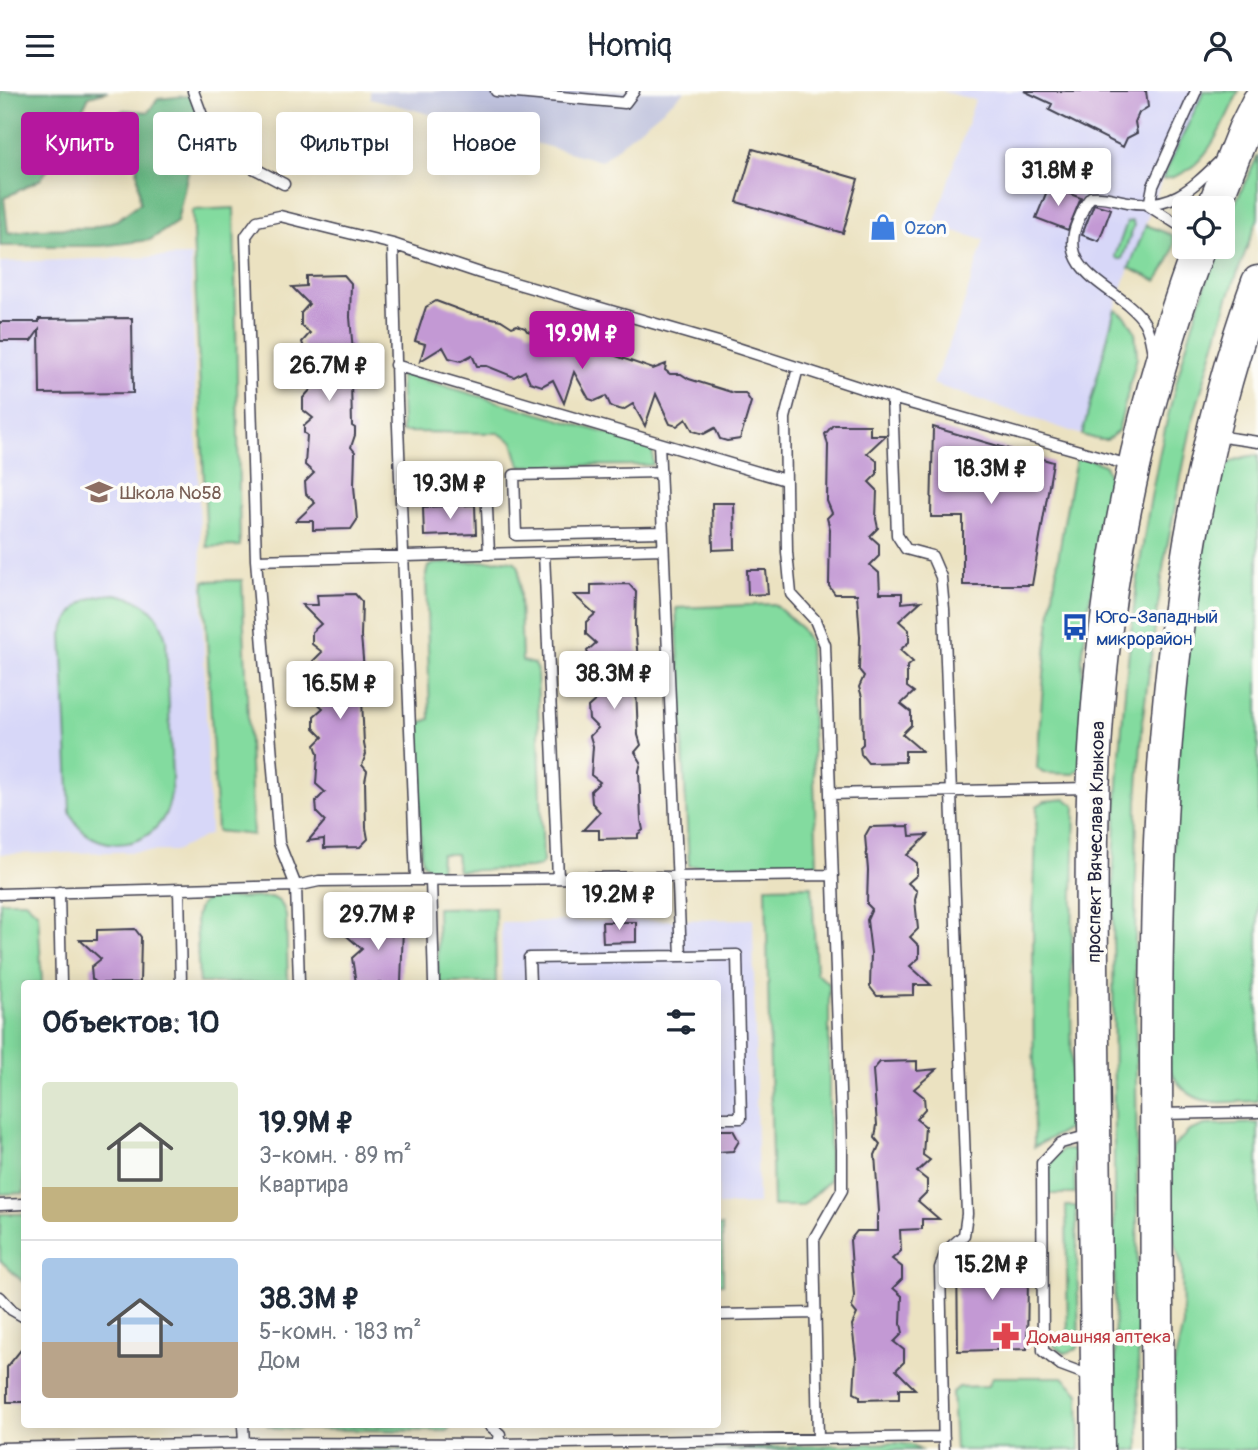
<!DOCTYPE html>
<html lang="ru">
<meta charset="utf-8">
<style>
body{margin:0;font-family:Pangolin,sans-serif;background:#f2f2f3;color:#1f2937;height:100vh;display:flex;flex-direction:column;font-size:26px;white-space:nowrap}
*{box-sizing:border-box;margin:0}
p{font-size:23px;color:#747a83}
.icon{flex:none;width:38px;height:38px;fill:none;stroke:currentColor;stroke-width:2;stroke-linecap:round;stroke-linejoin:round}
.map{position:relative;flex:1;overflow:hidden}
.side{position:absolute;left:21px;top:889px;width:700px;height:448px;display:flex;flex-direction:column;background:#fff;border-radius:7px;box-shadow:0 4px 18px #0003}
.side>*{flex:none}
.hud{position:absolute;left:21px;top:21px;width:700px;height:63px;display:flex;gap:14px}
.fabs{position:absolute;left:1172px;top:105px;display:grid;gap:14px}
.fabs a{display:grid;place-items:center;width:63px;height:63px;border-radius:7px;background:#fff;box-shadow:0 4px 18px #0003;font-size:35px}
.price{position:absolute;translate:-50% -60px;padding:0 16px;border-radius:7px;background:#fff;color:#222;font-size:23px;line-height:46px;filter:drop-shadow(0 2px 4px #0008)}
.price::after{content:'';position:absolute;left:50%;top:42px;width:21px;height:16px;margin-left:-10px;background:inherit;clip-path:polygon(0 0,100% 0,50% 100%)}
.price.on{background:#b5179e;color:#fff}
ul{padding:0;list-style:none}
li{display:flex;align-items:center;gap:21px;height:175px;padding:0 21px}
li+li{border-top:2px solid #e0e1e3}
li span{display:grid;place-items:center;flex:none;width:196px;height:140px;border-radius:7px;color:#555}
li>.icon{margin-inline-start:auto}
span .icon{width:84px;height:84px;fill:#fffc;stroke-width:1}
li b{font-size:30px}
h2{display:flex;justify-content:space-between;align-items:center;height:84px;padding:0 21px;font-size:30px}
.pill{padding:0 24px;border-radius:7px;background:#fff;box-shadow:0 4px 18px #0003;font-size:24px;line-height:63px}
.pill.on{background:#b5179e;color:#fff}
header{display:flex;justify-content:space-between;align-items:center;height:91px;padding:0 21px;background:#fff;font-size:32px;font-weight:600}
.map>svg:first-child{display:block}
</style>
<header><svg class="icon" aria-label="menu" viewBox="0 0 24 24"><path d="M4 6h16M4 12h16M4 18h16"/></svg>Homiq<svg class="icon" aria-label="person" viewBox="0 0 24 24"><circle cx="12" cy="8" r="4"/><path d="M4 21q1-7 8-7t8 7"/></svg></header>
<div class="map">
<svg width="1258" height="1359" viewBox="0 0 1258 1359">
<rect width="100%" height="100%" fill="#fdfcf7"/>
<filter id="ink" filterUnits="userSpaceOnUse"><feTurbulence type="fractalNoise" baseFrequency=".0143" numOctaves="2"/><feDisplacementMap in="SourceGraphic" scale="14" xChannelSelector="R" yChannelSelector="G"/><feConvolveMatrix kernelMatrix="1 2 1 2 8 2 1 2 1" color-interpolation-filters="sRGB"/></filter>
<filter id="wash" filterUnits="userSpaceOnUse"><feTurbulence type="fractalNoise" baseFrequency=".00686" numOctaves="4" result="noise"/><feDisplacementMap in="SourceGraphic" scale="28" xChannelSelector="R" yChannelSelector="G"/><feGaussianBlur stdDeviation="1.57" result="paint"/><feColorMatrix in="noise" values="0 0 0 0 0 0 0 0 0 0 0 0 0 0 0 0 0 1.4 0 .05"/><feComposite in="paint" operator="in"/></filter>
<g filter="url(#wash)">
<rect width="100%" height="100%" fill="#ebe2c1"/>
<path fill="#d7d7f8" d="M941,0H1204L1162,88L1129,177L1115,218L1082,344L933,293L960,225L984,149L934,134L975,9Z
M191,165L210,743L175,760L0,763V171Z
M753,828L758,1113L718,1114V892H502L501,831Z"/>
<path fill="#bfc2dd" d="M370,0H685L601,70L370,7Z"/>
<path fill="#83db9f" stroke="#527e6d" stroke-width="2" d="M1204,0H1239C1222,34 1205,85 1162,88Z
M1258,64V127L1228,207L1192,332L1164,471L1143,625L1137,710L1135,857L1139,1359H1115L1113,796C1121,578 1142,361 1219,156H1223C1223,128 1247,90 1258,64Z
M234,117L240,455L207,456L192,119Z
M1132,130L1134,134L1122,168H1117L1115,165L1127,131Z
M1146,134L1172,144C1178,158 1165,178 1157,190L1129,177Z
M1115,218L1126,226L1135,240L1137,266L1118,340L1107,349H1100L1082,344Z
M400,282L653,356V374L520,375L513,351L498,342L402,341Z
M1077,364L1105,374L1109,385L1104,465L1090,507L1082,567L1084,617L1081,676L1074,683L1043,682L1037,677C1043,572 1055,466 1077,364Z
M1258,364V1010C1218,1011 1188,1019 1169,976L1174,691L1190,533L1217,383C1229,369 1240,366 1258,364Z
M506,469L515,471L519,476L522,570L534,573L537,579L543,771L540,775L531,777L458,780L456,763H441L440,780L434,781L423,772L421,762L417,633L430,628L426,483L428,476L434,473Z
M242,489L253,744L217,740L204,490Z
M116,503C145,509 158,518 166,548L172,687C171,700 171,712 165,724C148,757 103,763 78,735C75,731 72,725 70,721L62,543C73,514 85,504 116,503Z
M774,513L800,536L809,551L817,773L689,775L676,517Z
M1066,708L1075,715L1071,891L1072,1036L1034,1056L1033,831L1037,715L1045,710Z
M812,795L816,882L829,893V1090L802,1115H773L766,796Z
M271,806C280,809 283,814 286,824L288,892H199L196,827C198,817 199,812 209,808Z
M0,810H25L38,822L42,892H24V1102L0,1103Z
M495,816L496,892H438L437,817Z
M1258,1032V1359H1171L1173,1278L1183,1234L1182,1176L1169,1132V1067L1173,1056L1189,1040L1205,1034Z
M1062,1059H1074L1075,1103H1048L1047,1071Z
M1066,1115H1076L1079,1254L1077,1258L1066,1262L1055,1256L1051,1249L1068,1248Z
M0,1123H24V1192L0,1169Z
M718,1135H722L723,1193H718Z
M993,1286H1063L1079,1302L1080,1359H955L952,1302L959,1296L988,1295Z
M266,1334H454L446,1340L278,1338Z
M897,1352L911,1354L920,1359H687Z
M243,1358H434L449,1359H207Z"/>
<path fill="#6abb86" stroke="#466e60" stroke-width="2" d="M0,0H108L89,5L69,47L41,88L4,107L8,142L37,138L92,137L117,129L140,112L136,62L95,33L124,19L148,21L158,8L195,4L199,30L177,131L150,149L101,155H0Z"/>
<g id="blocks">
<path fill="#c399d4" d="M1024,0H1146L1148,16L1139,22L1135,31L1137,42L1127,47L1123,56L1049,19L1052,13Z
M753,58L858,88L843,142L737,111Z
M1049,95L1081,107L1068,139L1036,127Z
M1094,113L1111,118L1099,150L1082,144Z
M344,184L351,192L350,226L353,261L346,268L353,277L351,288L352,335L355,337V344L351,356L355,361L354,395L357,429L351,438L313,439V430H296L315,412L306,403L305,391L314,382L305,374L307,344L304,342V335L313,327L303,319V307L312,297L303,290L305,260L302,251L310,242L301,234V222L309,213L292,196L306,195V185Z
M436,210L468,222L501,229L512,236L517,234L525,237L527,240L573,253L575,252L583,254L589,262L599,259L653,278L666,273L665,279L670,283H681L689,288L734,302H745L751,311L740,348L727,350L720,348L715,337L704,343L693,340L686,328L677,335L670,333L656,303L645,335L633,313L623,319L611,316L606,305L595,310L589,308L574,281L564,312L553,289L542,295L530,291L525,280L514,286L487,275H477L472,264L461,270L449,267L443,256L420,270L425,253L415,250L426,216Z
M132,227L133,302L40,303L39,239L31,250H0V231H39V228Z
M833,334H870V344H886L867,362L877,370V383L869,391L877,399L876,428L878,437L870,445L879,453V465L870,474L879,482L880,502H902V512L921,510L899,530L909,539V551L900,559L913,571L907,576V596L914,601L901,613L911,621V634L902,643L922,660H905V671L868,672L861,663L860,656L863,653L862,606L859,596L864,585L859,579L860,546L857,503H835L829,495L830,438L827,427L832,422L827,410L828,354L825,343Z
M933,336L1053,371L1032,494H963V426H931Z
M712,412H734L735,458L713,459Z
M475,414L476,443L424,445L423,416Z
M747,479H766L768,503L748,504Z
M629,493L636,501L635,535L638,569L631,577L639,586L636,597L638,644L641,654L635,661L641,671L639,680L641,729L643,739L638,743V747L599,748V739H583L600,721L592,712L591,700L600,691L591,684L593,655L590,645L598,637L589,628L588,616L598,607L588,599L590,569L587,560L596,552L586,543V531L595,523L574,504H591V494Z
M355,503L362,511L361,545L364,579L359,585L364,596L362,608L364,653L366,663L362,674L367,680L365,690L366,737L368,748L360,756L324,757V748L308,750L325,730L317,722L316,710L325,701L316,693L318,663L315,654L323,646L314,637V625L323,617L314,609L316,578L313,570L322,561L312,553V541L321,533L302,514H318L317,504Z
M909,735L910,745L928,744L907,764L917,772V784L908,792L917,800L915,809L918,838L910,846L919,855V867L910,875L931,894H914V904L877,905L870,896L871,862L867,829L872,818L867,813L868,779L865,745L870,736Z
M397,829V833L403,836L401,892H356L352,867L362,858L341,840H358V830Z
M602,831H636V851L603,852Z
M135,838L141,846L140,892H97L92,888L91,876L101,868L80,849H97V839Z
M917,970V980L937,978L914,998L924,1006L925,1018L916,1028L925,1035L923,1064L930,1069L917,1081L927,1089V1101L918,1110L939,1128H922V1138L900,1139L901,1160L892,1168L902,1176V1188L893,1197L902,1205L901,1233L903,1242L894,1251L904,1259V1271L896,1279L915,1298H899V1308L860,1309V1305L854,1302L856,1267L852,1234L857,1223L852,1217L854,1205L850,1149L857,1140H877V1124L879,1120L875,1064L880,1053L875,1047L877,1034L873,979L880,971Z
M718,1039H733L739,1050L733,1060L718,1061Z
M957,1163H1007L1023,1168L1028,1185L1027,1258L958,1260Z
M24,1255V1311H7V1276Z"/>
</g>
</g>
<g filter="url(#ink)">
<use href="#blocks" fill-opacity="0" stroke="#403f4f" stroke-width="2"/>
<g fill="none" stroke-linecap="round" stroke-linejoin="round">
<defs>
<path id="service" d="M193,0L206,35L240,70L284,93
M496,0L625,12L634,0
M1185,138L1149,115L1153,95L1196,0
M393,153L397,310L416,789
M1153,263C1151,252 1150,241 1144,231C1124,198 1054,184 1078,130C1082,122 1084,113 1091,106C1103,104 1116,109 1128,111C1170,118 1189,100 1218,72
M395,274L785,389
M798,277L785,327L787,461L791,503L815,529L825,554L842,1059V1099L814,1148L818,1348
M892,307L897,444L906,458L932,465L941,486L944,518L967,1123L964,1144L946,1160L940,1177L944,1359
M1216,345L1258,351
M659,352L681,865L737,864L741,1027H718
M661,381L514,384L516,444L663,441
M400,395L486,394L489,463
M544,462L558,787
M256,469L663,458
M830,703L1088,697
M431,789L434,892
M179,798L181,892
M59,801L61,892
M0,803L296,795L319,790L833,784
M299,892L296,795L279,752L256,469L246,145L257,130L280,125L393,153L480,182L725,253L892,307L1129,374
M530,892L529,867L681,865
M1160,1023L1258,1021
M1090,1044L1061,1052L1042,1072L1043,1260L1061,1274L1093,1286
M0,1114L24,1113
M0,1206L12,1219L24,1226
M718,1224L816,1222
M243,1334L244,1352
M489,1334L500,1343L498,1353
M0,1357L244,1352L498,1353L944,1346"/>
<path id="primary" d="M1213,117L1244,39L1258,11
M1098,1359C1096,1223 1095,1086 1093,950C1091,810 1088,668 1107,529C1123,402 1155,276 1199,156
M1158,1359C1157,1229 1156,1098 1156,968C1156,706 1167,439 1258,191"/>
</defs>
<use href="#service" stroke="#403f4f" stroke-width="13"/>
<use href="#primary" stroke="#403f4f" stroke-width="35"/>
<use href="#service" stroke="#fff" stroke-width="10"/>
<use href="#primary" stroke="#fff" stroke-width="32"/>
</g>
</g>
<defs>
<symbol id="shop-bare" viewBox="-9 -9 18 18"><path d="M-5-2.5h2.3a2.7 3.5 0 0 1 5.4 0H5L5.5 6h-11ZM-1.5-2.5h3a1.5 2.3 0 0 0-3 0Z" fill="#3f7fe0" stroke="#fdfcf7" stroke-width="2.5" paint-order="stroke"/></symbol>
<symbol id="school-bare" viewBox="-9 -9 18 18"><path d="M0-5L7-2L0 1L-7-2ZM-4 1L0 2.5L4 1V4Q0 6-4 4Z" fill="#8d6e63" stroke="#fdfcf7" stroke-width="2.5" paint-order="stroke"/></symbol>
<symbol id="bus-bare" viewBox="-9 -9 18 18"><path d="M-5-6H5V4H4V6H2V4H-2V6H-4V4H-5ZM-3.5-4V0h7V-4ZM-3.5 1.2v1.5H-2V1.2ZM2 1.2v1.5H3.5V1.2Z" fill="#1a4fb4" stroke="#fdfcf7" stroke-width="2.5" paint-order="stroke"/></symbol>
<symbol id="pharmacy-bare" viewBox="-9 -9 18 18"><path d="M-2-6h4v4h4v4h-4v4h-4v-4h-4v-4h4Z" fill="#e0444e" stroke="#fdfcf7" stroke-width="2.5" paint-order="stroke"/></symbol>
</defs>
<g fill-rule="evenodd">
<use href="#shop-bare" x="864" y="117" width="38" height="38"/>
<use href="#school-bare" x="80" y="382" width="38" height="38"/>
<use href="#bus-bare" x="1056" y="517" width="38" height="38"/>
<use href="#pharmacy-bare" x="987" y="1226" width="38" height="38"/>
</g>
<g text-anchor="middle" stroke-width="7" stroke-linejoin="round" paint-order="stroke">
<g font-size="19" fill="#366cbe" stroke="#fdfcf7" text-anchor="start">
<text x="904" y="143">Ozon</text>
</g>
<g font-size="19" fill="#785e54" stroke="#fdfcf7" text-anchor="start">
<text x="120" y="408">Школа №58</text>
</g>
<g font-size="19" fill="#164399" stroke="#fdfcf7" text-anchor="start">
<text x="1096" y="532">Юго-Западный<tspan x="1096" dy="22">микрорайон</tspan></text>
</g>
<g font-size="19" fill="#22223b" stroke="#fdfcf7">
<text transform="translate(1095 751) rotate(-89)" y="7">проспект Вячеслава Клыкова</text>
</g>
<g font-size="19" fill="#be3a42" stroke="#fdfcf7" text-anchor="start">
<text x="1027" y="1252">Домашняя аптека</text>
</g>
</g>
</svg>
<div class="fabs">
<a><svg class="icon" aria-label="locate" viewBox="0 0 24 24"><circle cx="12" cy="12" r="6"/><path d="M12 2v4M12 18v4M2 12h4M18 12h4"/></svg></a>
</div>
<b class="price" style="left:1058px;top:117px">31.8M ₽</b>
<b class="price on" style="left:582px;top:280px">19.9M ₽</b>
<b class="price" style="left:329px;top:312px">26.7M ₽</b>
<b class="price" style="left:991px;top:415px">18.3M ₽</b>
<b class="price" style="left:450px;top:430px">19.3M ₽</b>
<b class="price" style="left:614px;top:620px">38.3M ₽</b>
<b class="price" style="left:340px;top:630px">16.5M ₽</b>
<b class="price" style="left:619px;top:841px">19.2M ₽</b>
<b class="price" style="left:378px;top:861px">29.7M ₽</b>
<b class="price" style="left:992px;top:1211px">15.2M ₽</b>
<div class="hud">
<a class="pill on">Купить</a>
<a class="pill">Снять</a>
<a class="pill">Фильтры</a>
<a class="pill">Новое</a>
</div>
<section class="side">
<h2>Объектов: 10<svg class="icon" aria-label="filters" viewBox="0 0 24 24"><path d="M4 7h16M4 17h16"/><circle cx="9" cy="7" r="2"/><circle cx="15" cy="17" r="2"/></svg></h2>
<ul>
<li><span style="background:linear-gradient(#dfe7d0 75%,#c2b280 0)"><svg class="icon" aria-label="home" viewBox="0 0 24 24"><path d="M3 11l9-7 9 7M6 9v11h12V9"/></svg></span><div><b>19.9M ₽</b><p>3-комн. · 89 m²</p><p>Квартира</p></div></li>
<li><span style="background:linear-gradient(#a9c7e8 60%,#b9a48a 0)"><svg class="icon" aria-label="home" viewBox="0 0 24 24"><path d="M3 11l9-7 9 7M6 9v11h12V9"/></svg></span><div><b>38.3M ₽</b><p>5-комн. · 183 m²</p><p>Дом</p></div></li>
</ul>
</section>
</div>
